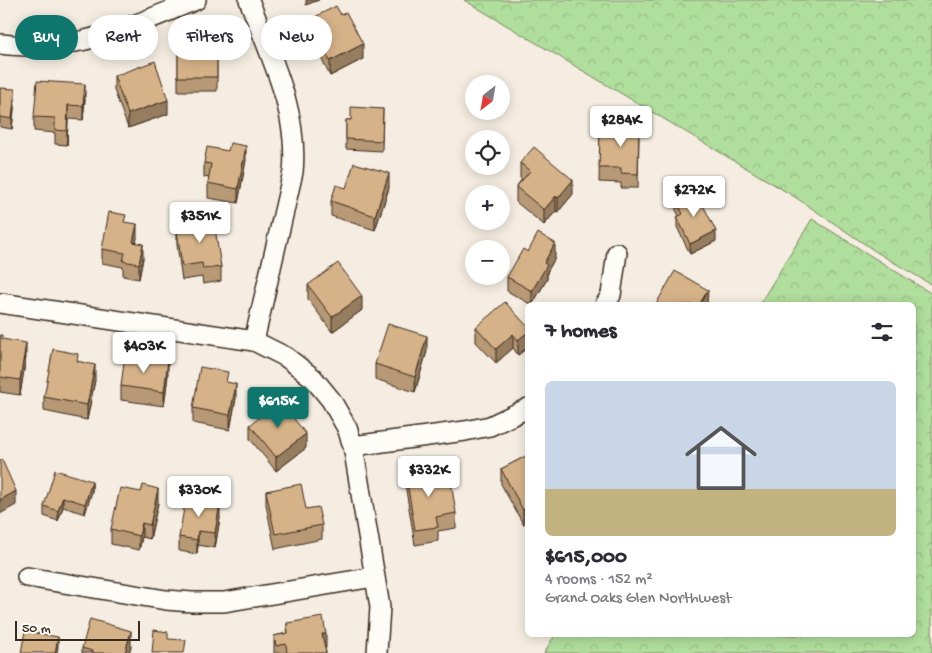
<!DOCTYPE html>
<meta charset="utf-8">
<style>
body{margin:0;font-family:"Gochi Hand",sans-serif;background:#f7f7f7;color:#2b2b33;height:100vh;display:flex;flex-direction:column;font-size:19px;white-space:nowrap}
*{box-sizing:border-box;margin:0}
p{font-size:16px;color:#7c7c81}
.icon{flex:none;width:28px;height:28px;fill:none;stroke:currentColor;stroke-width:2;stroke-linecap:round;stroke-linejoin:round}
.map{position:relative;flex:1;overflow:hidden}
.details{position:absolute;left:525px;top:302px;width:391px;height:335px;display:flex;flex-direction:column;background:#fff;border-radius:8px;box-shadow:0 2px 12px #0003}
.details>*{flex:none}
.hud{position:absolute;left:15px;top:15px;width:435px;height:45px;display:flex;gap:10px}
.needle{width:32px;rotate:211deg}
.fabs{position:absolute;left:465px;top:75px;display:grid;gap:10px}
.fabs a{display:grid;place-items:center;width:45px;height:45px;border-radius:50%;background:#fff;box-shadow:0 2px 12px #0003;font-size:25px}
.scale{position:absolute;left:15px;bottom:12px;width:125px;box-sizing:border-box;padding-left:5px;border:2px solid #3b2a1e;border-top:0;font-size:14px;line-height:18px;white-space:nowrap;color:#3b2a1e;-webkit-text-stroke:4px #fdfcf7;paint-order:stroke}
.price{position:absolute;translate:-50% -42px;padding:0 11px;border-radius:5px;background:#fff;color:#222;font-size:16px;line-height:32px;filter:drop-shadow(0 1px 2px #0008)}
.price::after{content:'';position:absolute;left:50%;top:30px;width:15px;height:11px;margin-left:-8px;background:inherit;clip-path:polygon(0 0,100% 0,50% 100%)}
.price.active{background:#0f766e;color:#fff}
ul{padding:0;list-style:none}
li{display:grid;align-content:center;gap:10px;height:265px;padding:0 20px}
li span{display:grid;place-items:center;height:155px;border-radius:8px;color:#555}
li>.icon{margin-inline-start:auto}
span .icon{width:90px;height:90px;fill:#fffc;stroke-width:1}
li b{font-size:21px}
h2{display:flex;justify-content:space-between;align-items:center;height:60px;padding:0 20px;font-size:21px}
.chip{padding:0 18px;border-radius:22px;background:#fff;box-shadow:0 2px 12px #0003;font-size:18px;line-height:45px}
.chip.active{background:#0f766e;color:#fff}
.map>svg:first-child{display:block}
</style>
<div class="map">
<svg width="932" height="653" viewBox="0 0 932 653">
<defs>
<pattern id="forest-crowns" width="20" height="18" patternUnits="userSpaceOnUse" patternTransform="scale(1.25)"><rect width="20" height="18" fill="#b0de9c"/><path d="M2 6a3 3 0 1 1 6 0M12 15a3 3 0 1 1 6 0" fill="none" stroke="#98bf86"/></pattern>
</defs>
<rect width="100%" height="100%" fill="#f5ede1"/>
<filter id="ink" filterUnits="userSpaceOnUse"><feTurbulence type="fractalNoise" baseFrequency=".02" numOctaves="2"/><feDisplacementMap in="SourceGraphic" scale="10" xChannelSelector="R" yChannelSelector="G"/><feConvolveMatrix kernelMatrix="1 2 1 2 8 2 1 2 1" color-interpolation-filters="sRGB"/></filter>
<g filter="url(#ink)">
<path fill="url(#forest-crowns)" stroke="#76845d" d="M464,0H932V285L878,253L795,197Z
M812,219L932,294V653H544L555,635H914V305H759Z"/>
<g fill="none" stroke-linecap="round" stroke-linejoin="round">
<defs>
<path id="minor" d="M249,0C270,56 299,111 293,172L254,341
M0,44C18,46 36,47 54,45C103,41 151,18 196,0
M0,303L254,341L286,357L313,378L331,400L347,428L353,446L380,607L377,653
M605,305L611,295L617,253
M353,446L465,431L490,426L528,408
M27,577L166,600L192,602H224L374,577"/>
</defs>
<use href="#minor" stroke="#3b2a1e" stroke-width="22"/>
<use href="#minor" stroke="#fdfcf7" stroke-width="19"/>
</g>
<path fill="#b89975" stroke="#3b2a1e" d="M309,20L363,59L330,76L309,34Z
M217,33V91H178V42H200Z
M114,76L168,114L128,128L114,90Z
M0,88L15,99L12,129L0,127Z
M85,99L83,120L68,119L67,145L55,144V133L34,131V117Z
M383,109L382,151L346,149V120H351Z
M600,132L639,137L638,188H621V183L599,182Z
M246,160L238,203L208,198V183L209,178L204,177V163Z
M520,163L573,194L558,212L556,211L544,225L516,202V187L522,179L520,178Z
M346,188H389L375,230L331,216V201Z
M676,200L716,241L690,254L677,227V217L679,216L676,210Z
M194,218L221,267V281L203,284L202,277L182,280L177,245V231L194,228Z
M137,238L136,242L143,258L139,279L123,276V267L102,263V249Z
M528,252L555,258L547,272V279L532,305L507,291V277Z
M308,285L362,310L332,332L308,299Z
M476,327H528V347L518,355L513,348L496,363L476,342Z
M0,335L2,339L26,357L20,395L0,392Z
M427,351L415,392L375,379V364Z
M168,375L164,406L121,400V386Z
M95,380L87,420L44,411V397Z
M228,382L236,398L230,430L193,423V408Z
M250,425L306,448L276,471L250,439Z
M528,455V522L523,524L501,484V469Z
M405,470L424,480L456,513V528L438,531V541L415,545L405,484Z
M92,481V491L85,514L63,507L58,521L44,516V506Z
M266,491L306,509L322,525V539L275,549L266,505Z
M158,503L150,539L142,537L139,550L111,544V529Z
M220,518L215,548L198,545L197,554L179,551V537Z
M287,623L326,648H325L326,653H274V636L287,633Z
M131,646L129,653H82V648Z"/>
<path fill="#967d5f" stroke="#3b2a1e" d="M306,0H319L306,5Z
M363,44V59L330,76V61Z
M85,84V99L83,120V106Z
M15,89V99L12,129V119Z
M168,100V114L128,128V114Z
M68,105V119L67,145V131Z
M246,146V160L238,203V189Z
M389,173V188L375,230V216Z
M573,180V194L558,212V198Z
M556,196V211L544,225V210Z
M137,224V238L133,256V242Z
M716,231V241L690,254V244Z
M555,243V258L547,272V279L532,305V291L544,263Z
M143,244V258L139,279V264Z
M708,290L707,305H699Z
M362,296V310L332,332V317Z
M528,332V347L518,355V340Z
M513,334V348L496,363V349Z
M427,336V351L415,392V377Z
M26,343V357L20,395V380Z
M168,361V375L164,406V392Z
M95,365V380L87,420V405Z
M236,384V398L230,430V415Z
M306,434V448L276,471V457Z
M92,481V491L85,514V504Z
M158,489V503L150,539V525Z
M16,491V505L0,514V500Z
M63,497V507L58,521V511Z
M220,503V518L215,548V533Z
M528,507V522L523,524V510Z
M142,523V537L139,550V536Z
M198,531V545L197,554V540Z
M131,631V646L129,653H125Z
M322,634H326V648L322,649Z
M58,637V647L57,653H55Z"/>
<path fill="#d6b288" stroke="#3b2a1e" d="M336,6L341,15L346,12L363,44L330,61L309,20Z
M200,33H217V77H178V42H200Z
M155,61L168,100L128,114L114,76Z
M37,81L85,84L83,106L68,105L67,131L55,130V118L34,117Z
M0,88L15,89L12,119L0,117Z
M351,107L383,109L382,141L346,139V120H351Z
M615,121L639,122L638,174L621,173V168H599L600,132L615,133Z
M230,143L246,146L238,189L208,183L211,164L204,163L207,147L228,151Z
M534,147L573,180L558,198L556,196L544,210L516,187L530,171L520,163Z
M354,163L389,173L375,216L331,201L336,185L346,188Z
M696,191L716,231L690,244L677,217L683,214L676,200Z
M109,212L126,215L124,222L137,224L133,242L143,244L139,264L123,261L125,253L102,249Z
M213,215L221,267L203,269L202,263L182,266L177,231L196,228L194,218Z
M538,233L555,243L544,263L547,265L532,291L507,277L523,249L528,252Z
M338,263L362,296L332,317L308,285Z
M675,271L708,290L699,305H658L656,304Z
M505,302L528,327V332L518,340L513,334L496,349L476,327Z
M388,324L427,336L415,377L375,364Z
M0,335H2V339L26,343L20,380L0,377Z
M53,349L78,354L77,361L95,365L87,405L44,397Z
M125,355L168,361L164,392L121,386Z
M200,367L228,372L226,382L236,384L230,415L193,408Z
M280,401L306,434L276,457L250,425Z
M528,455V507L523,510L501,469Z
M2,460L16,491L0,500V461Z
M422,467L424,480L450,476L456,513L436,517L438,527L415,530L405,470Z
M55,470L92,481L85,504L63,497L58,511L44,506Z
M301,484L306,509L318,507L322,525L275,534L266,491Z
M143,485L158,489L150,525L142,523L139,536L111,529L120,488L141,492Z
M186,497L220,503L215,533L198,531L197,540L179,537Z
M323,617L326,634H322L326,653H287L286,644L276,646L274,636L288,633L287,623Z
M90,619L131,631L125,653H91L92,651L82,648Z
M154,630L168,632V639L186,640L184,653H152Z
M25,631L58,637L55,653H21Z"/>
</g>
</svg>
<div class="fabs">
<a><svg class="needle" viewBox="-14 -14 28 28"><path d="M0-13l5 13h-10z" fill="#e53935"/><path d="M0 13l5-13h-10z" fill="#7c7c81"/></svg></a>
<a><svg class="icon" aria-label="locate" viewBox="0 0 24 24"><circle cx="12" cy="12" r="6"/><path d="M12 2v4M12 18v4M2 12h4M18 12h4"/></svg></a>
<a>+</a>
<a>−</a>
</div>
<div class="scale">50 m</div>
<b class="price" style="left:621px;top:148px">$284K</b>
<b class="price" style="left:694px;top:218px">$272K</b>
<b class="price" style="left:200px;top:244px">$351K</b>
<b class="price" style="left:144px;top:374px">$403K</b>
<b class="price active" style="left:278px;top:429px">$615K</b>
<b class="price" style="left:429px;top:498px">$332K</b>
<b class="price" style="left:199px;top:518px">$330K</b>
<div class="hud">
<a class="chip active">Buy</a>
<a class="chip">Rent</a>
<a class="chip">Filters</a>
<a class="chip">New</a>
</div>
<section class="details">
<h2>7 homes<svg class="icon" aria-label="filters" viewBox="0 0 24 24"><path d="M4 7h16M4 17h16"/><circle cx="9" cy="7" r="2"/><circle cx="15" cy="17" r="2"/></svg></h2>
<ul>
<li><span style="background:linear-gradient(#c9d6e8 70%,#c2b280 0)"><svg class="icon" aria-label="home" viewBox="0 0 24 24"><path d="M3 11l9-7 9 7M6 9v11h12V9"/></svg></span><div><b>$615,000</b><p>4 rooms · 152 m²</p><p>Grand Oaks Glen Northwest</p></div></li>
</ul>
</section>
</div>
